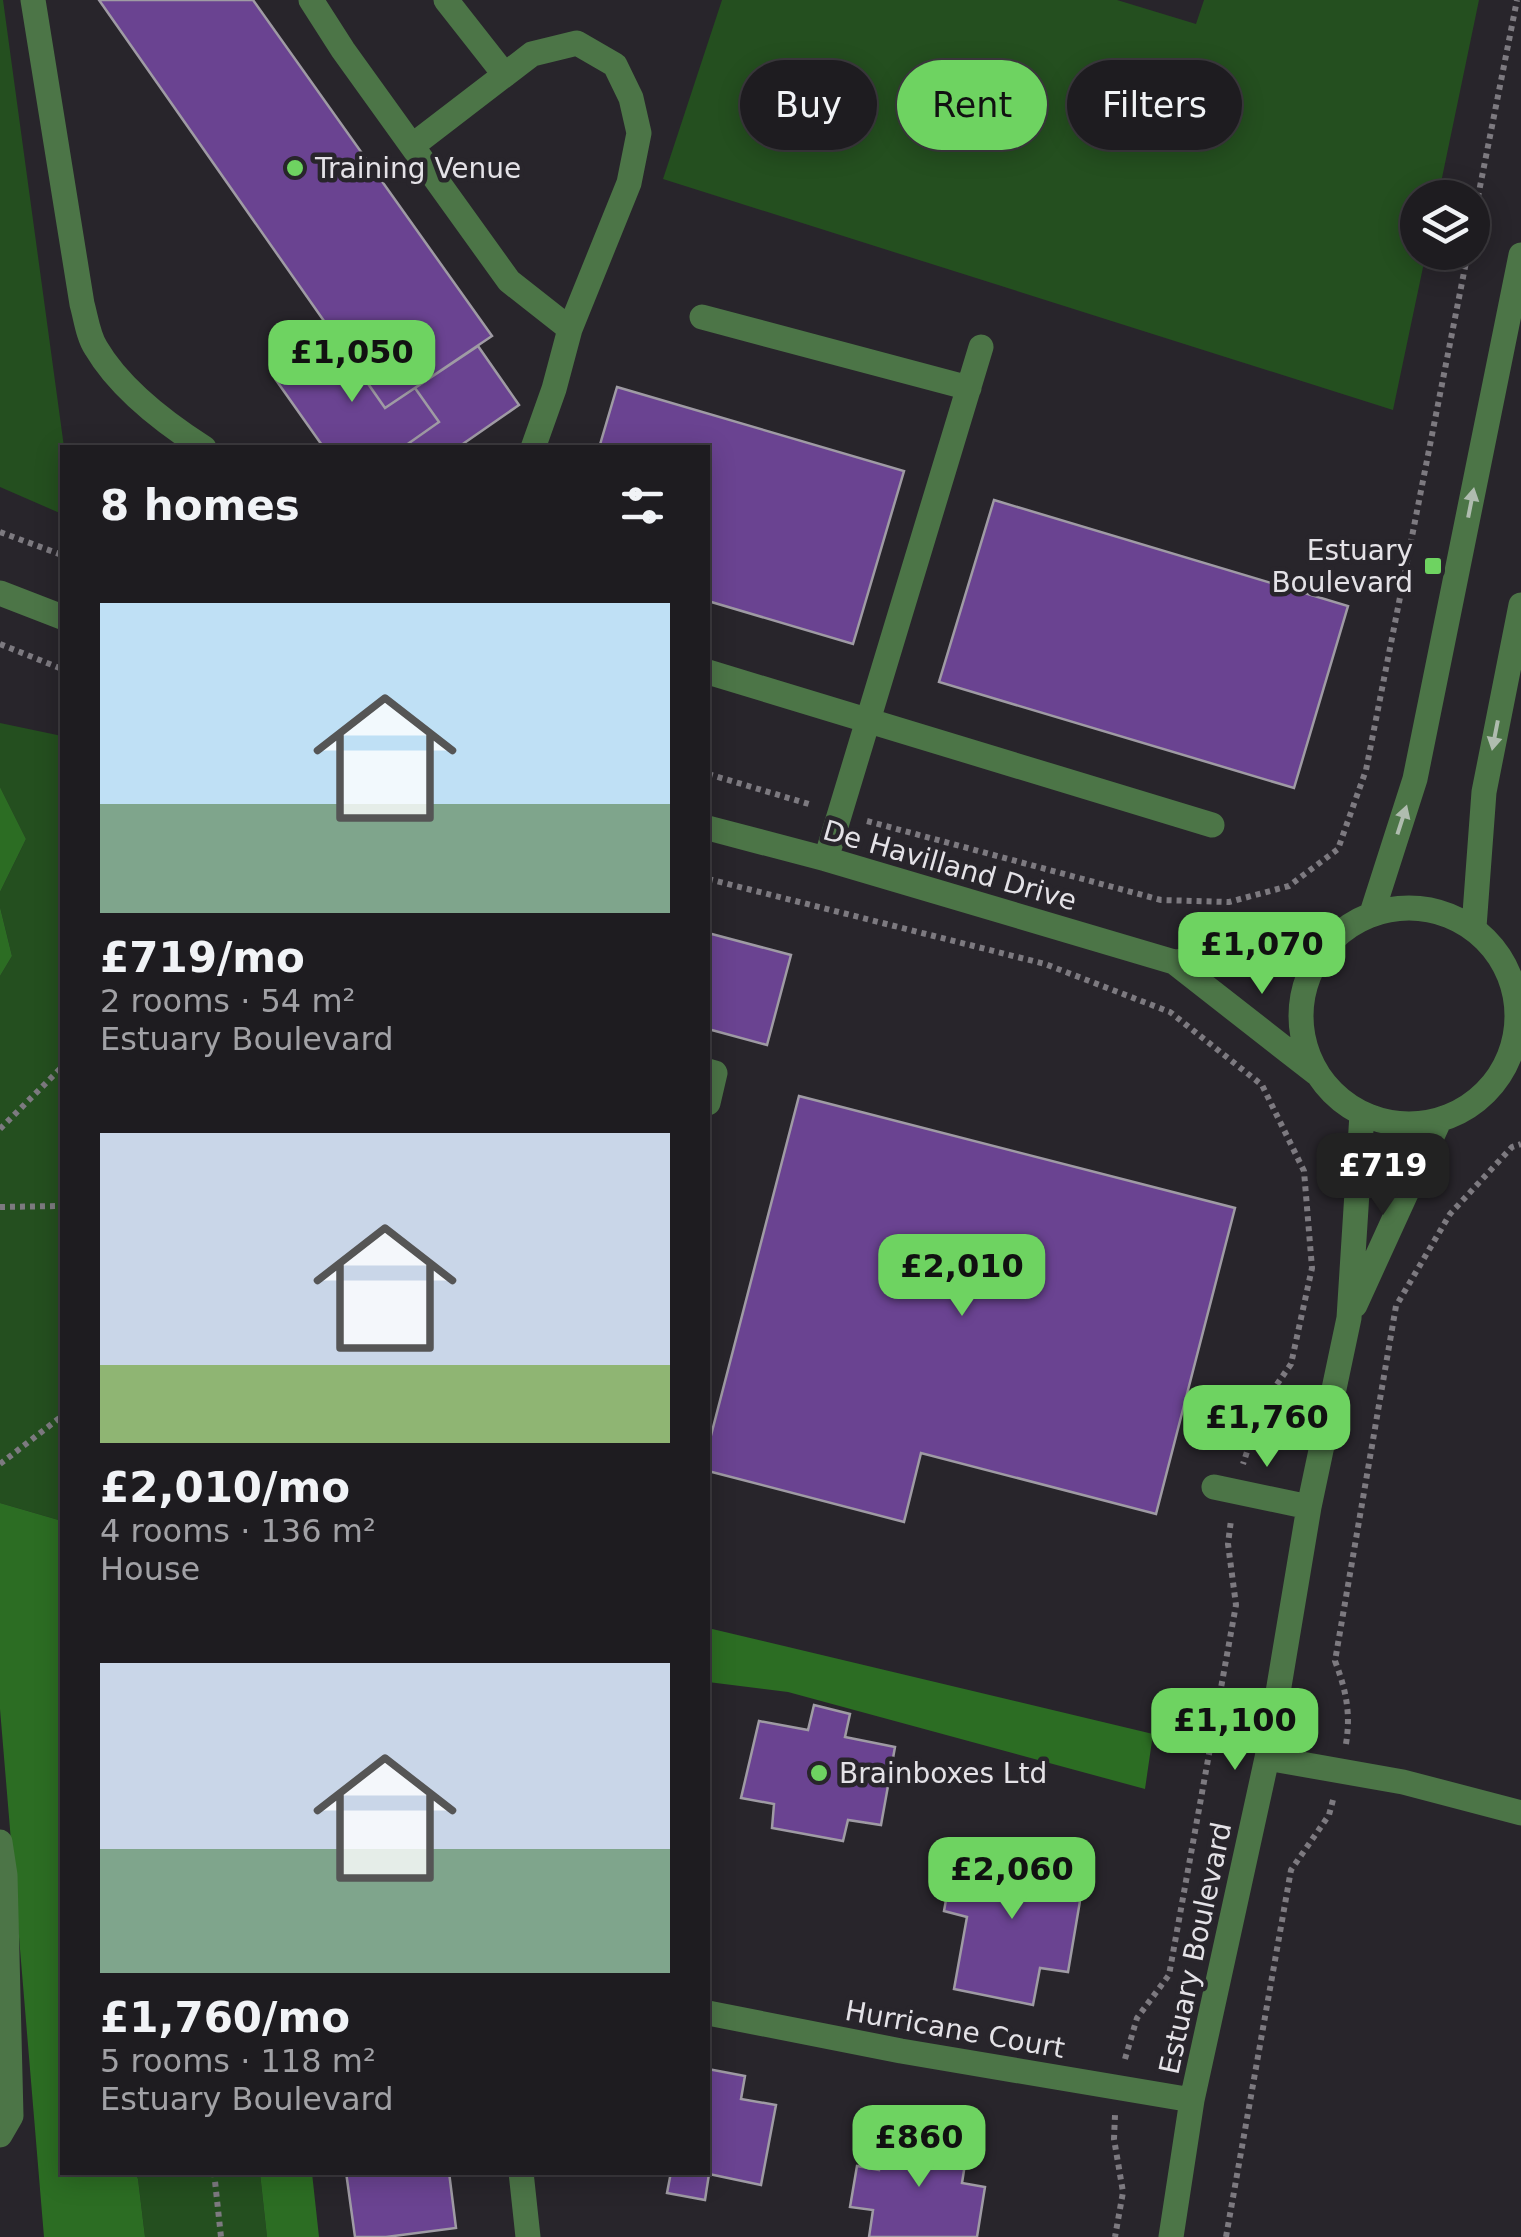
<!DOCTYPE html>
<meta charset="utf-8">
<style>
body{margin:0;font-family:"DejaVu Sans",sans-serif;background:#262529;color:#f1f3f6;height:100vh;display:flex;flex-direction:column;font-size:38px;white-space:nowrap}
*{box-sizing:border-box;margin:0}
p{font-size:32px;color:#a1a1a5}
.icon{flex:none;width:55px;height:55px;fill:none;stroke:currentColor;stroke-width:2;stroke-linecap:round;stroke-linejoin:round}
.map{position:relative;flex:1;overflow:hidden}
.sheet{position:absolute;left:60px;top:445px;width:650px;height:1730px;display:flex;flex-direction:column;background:#1e1c20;border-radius:0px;box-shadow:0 5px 25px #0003,0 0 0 2px #3c3a3e}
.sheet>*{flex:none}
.guide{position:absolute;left:740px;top:60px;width:630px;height:90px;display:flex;gap:20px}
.tools{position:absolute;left:1400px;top:180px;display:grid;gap:20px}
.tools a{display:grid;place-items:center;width:90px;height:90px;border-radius:50%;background:#1e1c20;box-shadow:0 5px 25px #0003,0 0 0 2px #3c3a3e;font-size:50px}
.price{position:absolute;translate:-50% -85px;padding:0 22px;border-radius:20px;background:#6ed361;color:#111;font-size:32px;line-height:65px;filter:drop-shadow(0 2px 5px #0008)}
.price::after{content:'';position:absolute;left:50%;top:60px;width:30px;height:22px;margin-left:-15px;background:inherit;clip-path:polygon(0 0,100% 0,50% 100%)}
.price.active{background:#222;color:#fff}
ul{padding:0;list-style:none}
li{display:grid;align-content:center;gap:20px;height:530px;padding:0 40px}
li span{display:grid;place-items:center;height:310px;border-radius:0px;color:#555}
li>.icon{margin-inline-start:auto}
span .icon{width:180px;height:180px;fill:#fffc;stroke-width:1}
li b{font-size:42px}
h2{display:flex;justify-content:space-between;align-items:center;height:120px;padding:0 40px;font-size:42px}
.chip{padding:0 35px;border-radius:45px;background:#1e1c20;box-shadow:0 5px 25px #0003,0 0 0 2px #3c3a3e;font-size:35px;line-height:90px}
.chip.active{background:#6ed361;color:#111}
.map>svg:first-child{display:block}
</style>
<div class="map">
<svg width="1521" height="2237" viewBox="0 0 1521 2237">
<rect width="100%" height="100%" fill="#28252b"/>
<path fill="#244f1f" d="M0,0H3L64,447L62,514L0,487Z
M722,0H1117L1196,24L1204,0H1479L1438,197L1418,198V252L1426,253L1393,410L663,179Z
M0,723L62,736V1521L0,1503V976L12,956L0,907V892L26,839L0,787Z
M135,2173H260L267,2237H145L138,2179Z"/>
<path fill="#2c6d23" d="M0,787L26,839L0,892Z
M0,907L12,956L0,976Z
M0,1503L62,1521V2172L135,2173L138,2179L145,2237H44L0,1709Z
M708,1628L1153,1734L1145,1789L788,1692L708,1682Z
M260,2173H312L319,2237H267Z"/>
<path fill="#6a4391" stroke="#9f9ba4" stroke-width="2.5" d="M99,0H253L492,336L385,408Z
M337,339L385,408L415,388L439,422L402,448H324L276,380Z
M478,346L519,405L457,448H402L439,422L415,388Z
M617,387L904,471L853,644L708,601V448H599Z
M994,500L1348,606L1294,788L939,682Z
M708,933L791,955L767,1045L708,1029Z
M799,1096L1235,1208L1156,1514L921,1453L904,1522L708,1471V1447Z
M814,1705L850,1714L845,1737L895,1747L881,1825L848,1820L843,1841L772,1828L774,1804L741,1798L759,1721L808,1730Z
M983,1840L1062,1855L1058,1892L1081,1895L1068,1972L1040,1968L1033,2005L954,1989L967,1917L944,1911L951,1872L977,1876Z
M708,2069L745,2076L741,2099L776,2105L761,2185L709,2174L705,2200L667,2193L671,2172H708Z
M885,2132L968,2145L962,2183L985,2187L977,2237H869L873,2210L850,2207L857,2166L879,2170Z
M346,2172H449L456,2228L386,2237H355Z"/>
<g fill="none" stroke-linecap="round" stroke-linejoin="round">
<path stroke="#7d7a80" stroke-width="6" stroke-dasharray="5 5" stroke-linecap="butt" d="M1472,227L1517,0
M0,532L62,555
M0,644L62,669
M708,774L812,805
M867,821L1161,900L1229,902L1289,886L1338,849L1366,770L1468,252
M708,879L1045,964L1170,1012L1262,1085L1304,1171L1312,1268L1291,1364L1262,1406L1243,1464
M0,1129L62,1067
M0,1207L62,1206
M0,1464L62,1416
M1346,1744C1351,1713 1346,1690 1335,1661L1396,1306L1450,1214L1512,1147L1521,1144
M1125,2059L1137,2018L1169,1975L1236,1605L1228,1544L1231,1520
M1115,2115L1114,2139L1123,2192L1115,2237
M214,2172L221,2237
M1226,2237L1291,1870L1329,1815L1333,1800"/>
<path stroke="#4c7547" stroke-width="25" d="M33,0L82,304C86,318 88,336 96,348C120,389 165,423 204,448
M311,0L343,50L509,281L570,329
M446,0L505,75
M412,146L532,54L577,43L615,65L631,98L639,133L629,183L570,329L554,389L533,448
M702,317L969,388
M0,593L62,617
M708,672L1212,825
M708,828L826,859L1174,962L1267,955L1335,933
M826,859L981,347
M1301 1016a108 108 0 1 1 216 0a108 108 0 1 1-216 0Z
M1372,913L1415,779L1521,255
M1474,927L1484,792L1521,605
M1174,962L1316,1073
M708,1071L715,1073L708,1103
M1355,1305L1439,1121
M1214,1487L1309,1507
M1267,1758L1403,1782L1521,1813
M0,1842L5,1875L11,2116L0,2135
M708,2013L901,2051L1192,2100
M521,2172L528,2237
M1171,2237L1192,2100L1267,1758L1309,1507L1349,1318L1362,1114"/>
</g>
<defs><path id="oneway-solid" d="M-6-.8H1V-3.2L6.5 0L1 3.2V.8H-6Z" transform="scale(2.5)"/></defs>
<g fill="#afbcaf">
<use href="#oneway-solid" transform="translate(1471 503) rotate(-79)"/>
<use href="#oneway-solid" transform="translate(1495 735) rotate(101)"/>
<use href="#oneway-solid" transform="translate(1402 820) rotate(-72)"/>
</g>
<g fill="#6ed361" stroke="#28252b" stroke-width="4">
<circle cx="295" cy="168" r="10"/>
<rect x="1423" y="556" width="20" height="20" rx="5"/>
<circle cx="819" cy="1773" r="10"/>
</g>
<g text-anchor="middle" stroke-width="9" stroke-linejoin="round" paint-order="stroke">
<g font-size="28" fill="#e4e2e7" stroke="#28252b" text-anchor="start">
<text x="315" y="178">Training Venue</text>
<text x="1413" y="560" text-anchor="end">Estuary<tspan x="1413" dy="32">Boulevard</tspan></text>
<text x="839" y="1783">Brainboxes Ltd</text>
</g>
<g font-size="28" fill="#e4e2e7" stroke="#28252b">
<text transform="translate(950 865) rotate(16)" y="10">De Havilland Drive</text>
<text transform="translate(1195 1948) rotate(-78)" y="10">Estuary Boulevard</text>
<text transform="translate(955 2029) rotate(10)" y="10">Hurricane Court</text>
</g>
</g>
</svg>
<div class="tools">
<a><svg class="icon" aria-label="layers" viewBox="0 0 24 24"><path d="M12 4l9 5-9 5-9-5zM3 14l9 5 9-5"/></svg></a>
</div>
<b class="price" style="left:352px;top:405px">£1,050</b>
<b class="price" style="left:1262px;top:997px">£1,070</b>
<b class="price active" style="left:1383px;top:1218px">£719</b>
<b class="price" style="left:962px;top:1319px">£2,010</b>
<b class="price" style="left:1267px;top:1470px">£1,760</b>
<b class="price" style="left:1235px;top:1773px">£1,100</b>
<b class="price" style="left:1012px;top:1922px">£2,060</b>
<b class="price" style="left:919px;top:2190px">£860</b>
<div class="guide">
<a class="chip">Buy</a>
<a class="chip active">Rent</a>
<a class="chip">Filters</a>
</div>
<section class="sheet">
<h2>8 homes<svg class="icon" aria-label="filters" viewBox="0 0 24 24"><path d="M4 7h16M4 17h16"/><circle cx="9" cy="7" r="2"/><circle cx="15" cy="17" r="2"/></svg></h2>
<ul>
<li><span style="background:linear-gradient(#bfe0f5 65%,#7fa58c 0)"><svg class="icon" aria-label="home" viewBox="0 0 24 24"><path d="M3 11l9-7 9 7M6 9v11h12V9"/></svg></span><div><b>£719/mo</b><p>2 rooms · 54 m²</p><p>Estuary Boulevard</p></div></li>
<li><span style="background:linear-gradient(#c9d6e8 75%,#8fb573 0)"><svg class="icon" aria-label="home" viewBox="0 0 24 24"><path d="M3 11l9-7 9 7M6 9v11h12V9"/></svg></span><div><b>£2,010/mo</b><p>4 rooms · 136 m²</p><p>House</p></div></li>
<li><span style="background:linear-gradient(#c9d6e8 60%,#7fa58c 0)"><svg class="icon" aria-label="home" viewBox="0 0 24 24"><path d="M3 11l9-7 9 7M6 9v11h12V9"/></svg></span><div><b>£1,760/mo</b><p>5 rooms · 118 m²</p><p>Estuary Boulevard</p></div></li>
</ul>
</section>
</div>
